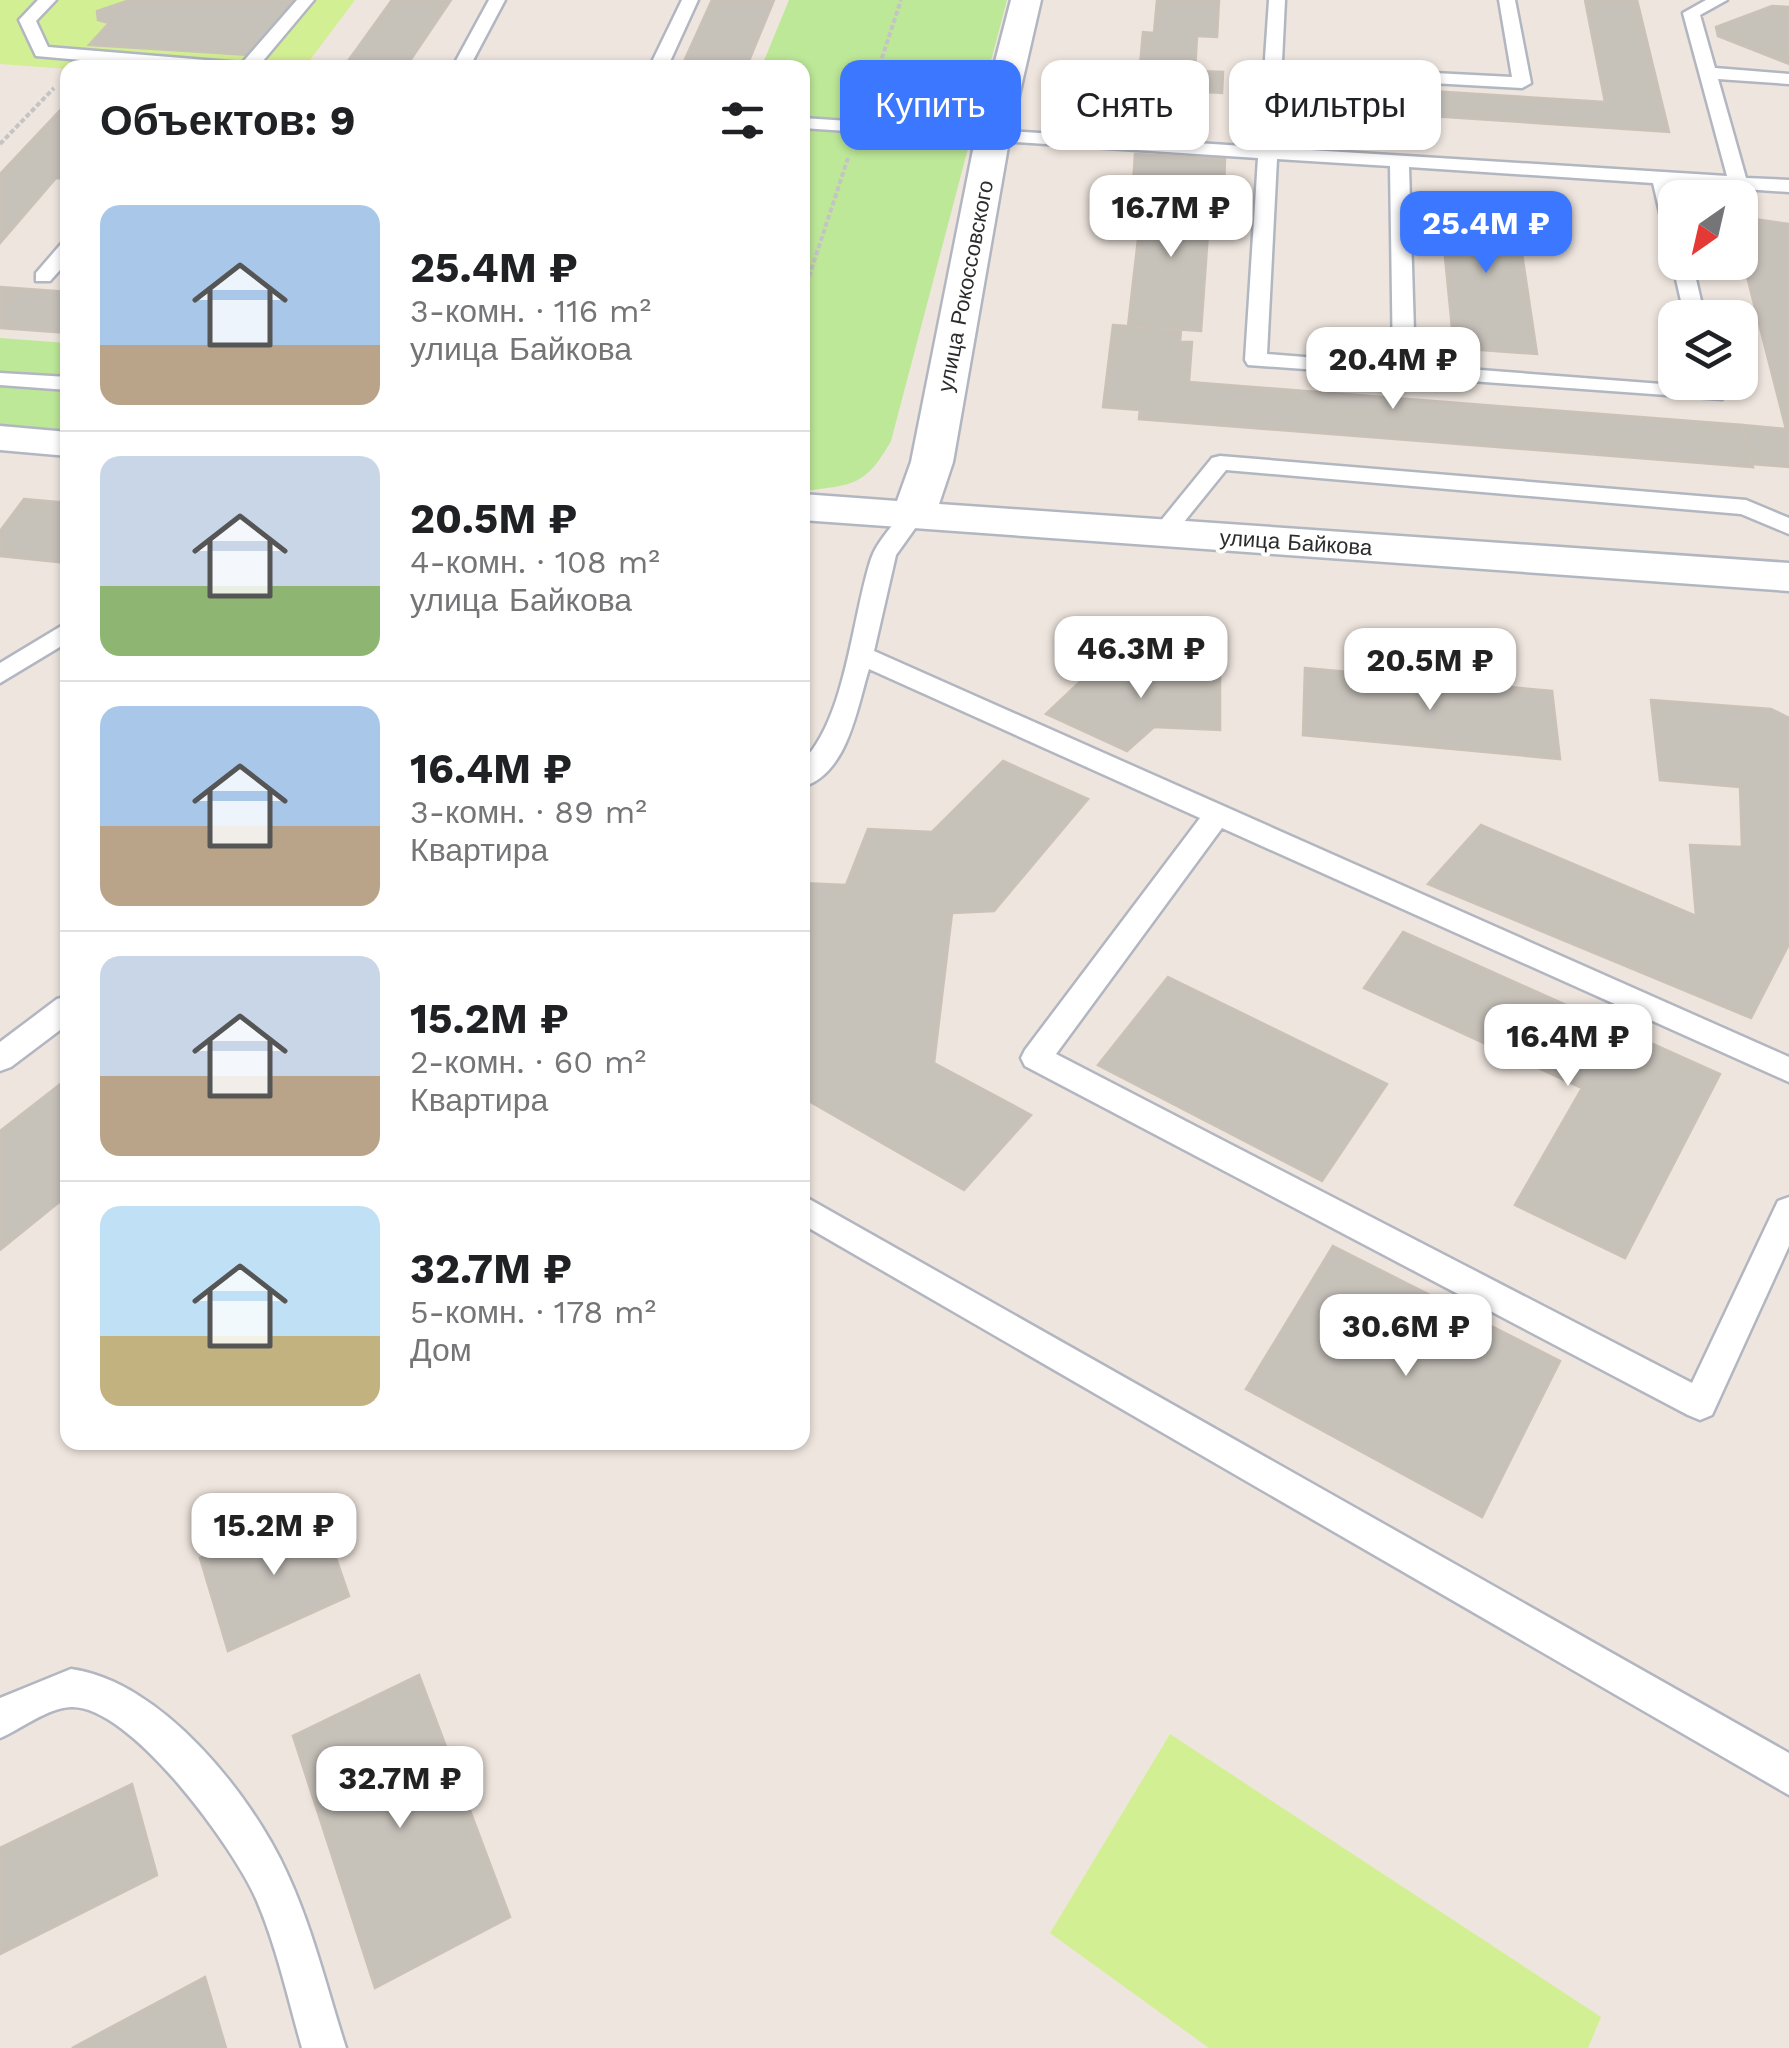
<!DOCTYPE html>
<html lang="ru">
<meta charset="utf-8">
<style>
body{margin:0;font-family:"Work Sans",sans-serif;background:#f6f6f6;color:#202124;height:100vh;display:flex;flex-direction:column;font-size:38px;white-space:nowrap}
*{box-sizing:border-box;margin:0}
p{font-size:32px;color:#757577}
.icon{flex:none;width:55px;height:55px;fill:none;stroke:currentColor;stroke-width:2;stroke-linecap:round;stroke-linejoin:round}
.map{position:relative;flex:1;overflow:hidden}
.sheet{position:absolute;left:60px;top:60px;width:750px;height:1390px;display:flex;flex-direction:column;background:#fff;border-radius:20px;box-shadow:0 2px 8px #0004}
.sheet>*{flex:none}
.banner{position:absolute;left:840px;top:60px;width:798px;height:90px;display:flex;gap:20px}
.needle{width:65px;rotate:214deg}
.buttons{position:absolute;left:1658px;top:180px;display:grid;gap:20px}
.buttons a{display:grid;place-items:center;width:100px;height:100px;border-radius:20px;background:#fff;box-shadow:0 2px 8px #0004;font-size:50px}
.price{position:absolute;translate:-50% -85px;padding:0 22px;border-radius:20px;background:#fff;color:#222;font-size:32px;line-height:65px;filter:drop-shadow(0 2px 5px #0008)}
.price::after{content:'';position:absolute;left:50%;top:60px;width:30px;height:22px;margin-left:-15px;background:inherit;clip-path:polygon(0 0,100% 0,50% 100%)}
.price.selected{background:#3b77ff;color:#fff}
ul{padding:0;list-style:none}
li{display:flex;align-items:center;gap:30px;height:250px;padding:0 40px}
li+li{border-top:2px solid #e0e0e0}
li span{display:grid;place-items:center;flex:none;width:280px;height:200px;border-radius:20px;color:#555}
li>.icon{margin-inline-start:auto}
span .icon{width:120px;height:120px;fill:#fffc;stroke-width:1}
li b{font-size:42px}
h2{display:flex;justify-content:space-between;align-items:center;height:120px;padding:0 40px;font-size:42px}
.tag{padding:0 35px;border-radius:20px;background:#fff;box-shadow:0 2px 8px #0004;font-size:35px;line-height:90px}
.tag.selected{background:#3b77ff;color:#fff}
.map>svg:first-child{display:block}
</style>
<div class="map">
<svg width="1789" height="2048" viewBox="0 0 1789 2048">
<rect width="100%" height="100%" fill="#eee5de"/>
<path fill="#bde898" d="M789,0H1007L891,441C865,487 852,485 803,491L802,68H761Z
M0,338L67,343V431L0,426Z"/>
<path fill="#d3ef93" d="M0,0H355L307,64L298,67L67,69L0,64Z
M1170,1734L1601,2017L1588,2048H1209L1050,1933Z"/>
<path fill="#c6c1b9" stroke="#cac1b7" stroke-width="2.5" d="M130,0H294L250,55L89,45L109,23L98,20L97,11Z
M392,0H451L405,68H343Z
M712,0H774L746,68H681Z
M1157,0H1219L1217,37L1197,36L1195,71L1223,72L1222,93L1138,88L1143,32L1154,33Z
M1585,0H1637L1669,132L1432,116L1431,91L1605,102Z
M1772,6L1789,7V64L1718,36L1716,27Z
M1382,87L1431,91L1432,116L1383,112Z
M68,102V179L56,178L0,243V174Z
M1135,154L1225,159L1224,191L1133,185Z
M1144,187L1211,191L1201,331L1128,326Z
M1439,196L1514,200L1537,354L1454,348Z
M1740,217L1789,224V467L1752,464L1742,425L1786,429L1740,249Z
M0,287L68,292V333L0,328Z
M1113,325L1181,330L1180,342H1192L1189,382L1742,425L1753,467L1139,419L1140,410L1103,407Z
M24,499L68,503V563L0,556V531Z
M1105,658L1220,670V730L1154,727L1127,751L1046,714Z
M1305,668L1552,691L1560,759L1303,735Z
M1651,700L1771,709L1789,718V944L1751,1018L1428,884L1481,825L1696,916L1690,845L1742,847L1740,787L1660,780Z
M1003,761L1088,799L994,911L952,913L934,1063L1031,1115L964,1190L802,1097L806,1017H802V883L846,885L868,829L932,832Z
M1403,932L1720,1074L1625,1258L1515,1205L1582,1088L1364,988Z
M1168,977L1387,1084L1322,1181L1098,1065Z
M68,1078V1195L0,1250V1131Z
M1333,1246L1560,1361L1482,1517L1246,1389Z
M318,1506L349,1596L228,1651L200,1558Z
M419,1675L510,1917L375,1988L293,1736Z
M132,1784L157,1875L0,1954V1848Z
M205,1977L226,2048H72Z"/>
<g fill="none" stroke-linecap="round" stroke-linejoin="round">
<defs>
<path id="lane" d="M38,0H56L36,21L48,47L242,63L297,0H314L257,68H172L36,56L19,20Z
M489,0H505L469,68H452Z
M682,0H698L667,68H649Z
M1269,0H1285L1281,82L1333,84L1395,71L1512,77L1499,0H1515L1531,83L1522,88L1395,81L1333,94L1281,93L1278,148L1727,176L1683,13L1706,0H1727L1700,15L1715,68L1789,74V84L1718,79L1746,178L1789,180V192L1672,184L1675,240L1665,234L1653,183L1409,167L1415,365L1701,387L1700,382H1722L1725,394L1722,399L1248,365L1245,360L1258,158L802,128V118L1259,147ZM1277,159L1390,166L1393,364L1267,354Z
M68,242V261L50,281H36V273L61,244Z
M1675,258V262H1692L1705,318H1685L1672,262Z
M0,373L68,377V390L0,385Z
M1220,456L1746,500L1789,518V534L1741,514L1226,470L1171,538H1155L1151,533L1155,528L1212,458Z
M914,506L926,513L896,555L874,651L1789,1057V1082L1222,828L1056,1054L1692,1383L1778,1201L1789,1197V1246L1712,1415L1700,1420L1688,1415L1025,1066L1021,1058L1025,1050L1200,818L869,669C857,707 848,774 802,787V762C846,719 852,617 871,559C877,541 895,523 906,508Z
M68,622V642L0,683V663Z
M68,996V1024L11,1067L0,1071V1042L57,999Z
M802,1195L1789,1753V1795L802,1224Z
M71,1669C161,1681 251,1794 287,1873C313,1929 327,1989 346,2048H302C288,1999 277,1948 257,1901C235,1849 131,1705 71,1707C47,1708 21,1729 0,1738V1698Z"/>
<path id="street" d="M1011,0H1041L1010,135L953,462L939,504L1789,563V591L802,520V494L897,501L911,462L976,135Z
M0,426L68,432V456L0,450Z"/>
</defs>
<use href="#lane" stroke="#b2b6c0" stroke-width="5"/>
<use href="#street" stroke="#b2b6c0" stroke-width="5"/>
<path stroke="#c4c4c4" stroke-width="4" stroke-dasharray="5 2.5" stroke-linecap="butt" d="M870,94L901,0
M0,144L54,88
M802,298L848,158"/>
<use href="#lane" fill="#fff" fill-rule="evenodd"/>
<use href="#street" fill="#fff" fill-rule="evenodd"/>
</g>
<g text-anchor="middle" stroke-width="8" stroke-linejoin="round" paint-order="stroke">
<g font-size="22" fill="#2c2c2c" stroke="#fff">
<text transform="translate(965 286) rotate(-79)" y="8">улица Рокоссовского</text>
<text transform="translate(1296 542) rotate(4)" y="8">улица Байкова</text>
</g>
</g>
</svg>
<div class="buttons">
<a><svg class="needle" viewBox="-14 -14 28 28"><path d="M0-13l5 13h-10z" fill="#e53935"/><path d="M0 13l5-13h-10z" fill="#757577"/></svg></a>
<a><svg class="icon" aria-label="layers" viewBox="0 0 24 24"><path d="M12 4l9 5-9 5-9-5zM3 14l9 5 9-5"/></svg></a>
</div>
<b class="price" style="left:1171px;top:260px">16.7M ₽</b>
<b class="price selected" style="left:1486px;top:276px">25.4M ₽</b>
<b class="price" style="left:1393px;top:412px">20.4M ₽</b>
<b class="price" style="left:1141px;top:701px">46.3M ₽</b>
<b class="price" style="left:1430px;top:713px">20.5M ₽</b>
<b class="price" style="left:1568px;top:1089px">16.4M ₽</b>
<b class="price" style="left:1406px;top:1379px">30.6M ₽</b>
<b class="price" style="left:274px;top:1578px">15.2M ₽</b>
<b class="price" style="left:400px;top:1831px">32.7M ₽</b>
<div class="banner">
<a class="tag selected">Купить</a>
<a class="tag">Снять</a>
<a class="tag">Фильтры</a>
</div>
<section class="sheet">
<h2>Объектов: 9<svg class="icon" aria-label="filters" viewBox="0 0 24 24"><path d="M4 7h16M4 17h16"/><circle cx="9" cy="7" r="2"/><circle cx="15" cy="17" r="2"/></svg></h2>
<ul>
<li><span style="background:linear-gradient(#a9c7e8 70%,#b9a48a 0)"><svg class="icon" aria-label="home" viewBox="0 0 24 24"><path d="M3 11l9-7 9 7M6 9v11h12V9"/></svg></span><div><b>25.4M ₽</b><p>3-комн. · 116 m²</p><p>улица Байкова</p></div></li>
<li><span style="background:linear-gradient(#c9d6e8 65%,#8fb573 0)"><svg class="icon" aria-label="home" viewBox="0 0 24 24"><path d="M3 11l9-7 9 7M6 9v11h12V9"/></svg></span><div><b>20.5M ₽</b><p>4-комн. · 108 m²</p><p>улица Байкова</p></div></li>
<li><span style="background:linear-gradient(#a9c7e8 60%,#b9a48a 0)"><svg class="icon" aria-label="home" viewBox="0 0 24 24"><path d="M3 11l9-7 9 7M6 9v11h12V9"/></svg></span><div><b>16.4M ₽</b><p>3-комн. · 89 m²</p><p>Квартира</p></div></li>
<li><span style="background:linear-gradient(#c9d6e8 60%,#b9a48a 0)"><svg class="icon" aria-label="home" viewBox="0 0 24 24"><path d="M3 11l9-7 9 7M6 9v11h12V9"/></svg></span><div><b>15.2M ₽</b><p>2-комн. · 60 m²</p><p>Квартира</p></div></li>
<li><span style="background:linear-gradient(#bfe0f5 65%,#c2b280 0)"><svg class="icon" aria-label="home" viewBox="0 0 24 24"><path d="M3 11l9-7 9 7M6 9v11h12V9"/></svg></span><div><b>32.7M ₽</b><p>5-комн. · 178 m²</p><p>Дом</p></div></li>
</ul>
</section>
</div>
